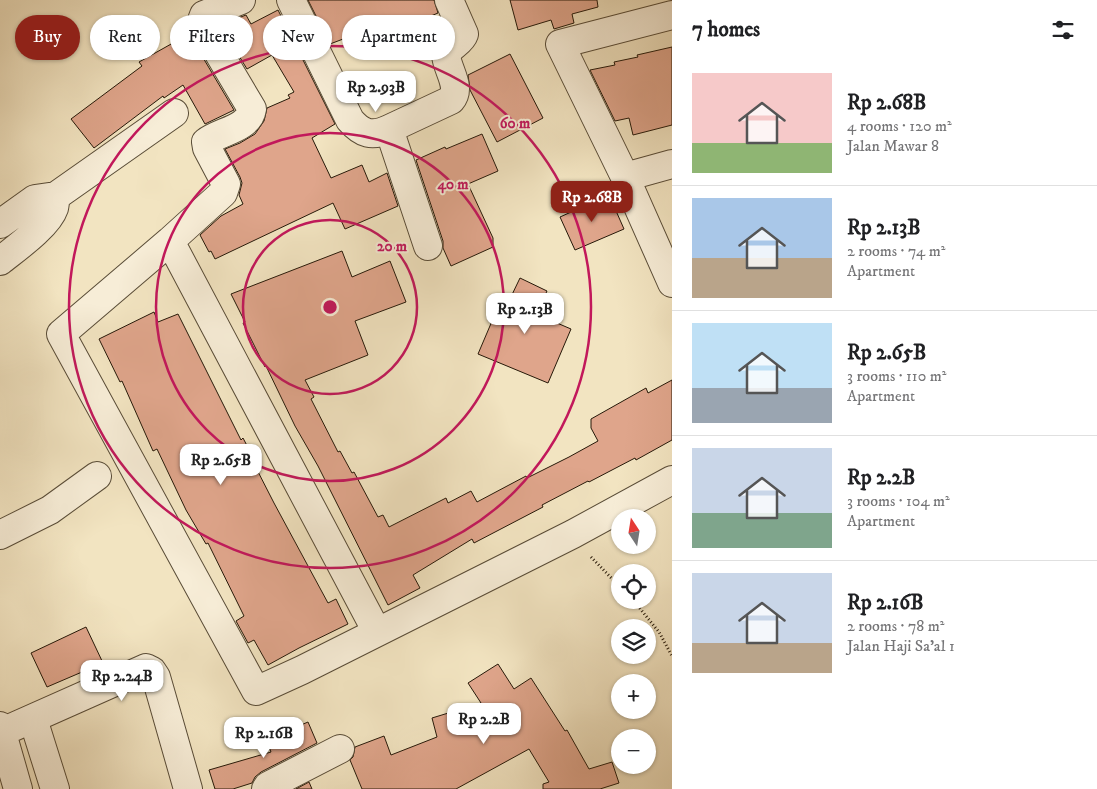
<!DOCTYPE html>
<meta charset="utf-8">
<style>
body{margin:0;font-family:"IM FELL DW Pica",serif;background:#f6f6f6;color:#202124;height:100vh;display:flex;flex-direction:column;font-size:19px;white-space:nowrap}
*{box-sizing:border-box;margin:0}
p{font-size:16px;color:#757577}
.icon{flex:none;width:28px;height:28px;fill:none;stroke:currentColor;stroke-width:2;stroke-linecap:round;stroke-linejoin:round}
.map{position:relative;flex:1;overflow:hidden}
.side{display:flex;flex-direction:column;background:#fff;width:425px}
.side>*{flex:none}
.hud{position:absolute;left:15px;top:15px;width:475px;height:45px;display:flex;gap:10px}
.needle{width:32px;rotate:348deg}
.fabs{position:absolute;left:611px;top:509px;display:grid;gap:10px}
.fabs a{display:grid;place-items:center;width:45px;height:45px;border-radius:50%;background:#fff;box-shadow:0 1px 4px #0004;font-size:25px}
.price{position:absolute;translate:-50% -42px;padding:0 11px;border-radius:10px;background:#fff;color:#222;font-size:16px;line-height:32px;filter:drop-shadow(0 1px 2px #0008)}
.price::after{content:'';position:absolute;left:50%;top:30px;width:15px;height:11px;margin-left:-8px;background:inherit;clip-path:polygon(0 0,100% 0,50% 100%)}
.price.selected{background:#8f2418;color:#fff}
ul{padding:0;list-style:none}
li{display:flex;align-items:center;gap:15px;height:125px;padding:0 20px}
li+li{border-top:1px solid #e0e0e0}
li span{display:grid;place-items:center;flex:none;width:140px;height:100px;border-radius:0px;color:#555}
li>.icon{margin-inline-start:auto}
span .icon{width:60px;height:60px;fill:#fffc;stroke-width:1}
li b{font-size:21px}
h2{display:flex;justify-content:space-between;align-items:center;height:60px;padding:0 20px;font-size:21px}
.pill{padding:0 18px;border-radius:22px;background:#fff;box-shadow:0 1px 4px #0004;font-size:18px;line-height:45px}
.pill.selected{background:#8f2418;color:#fff}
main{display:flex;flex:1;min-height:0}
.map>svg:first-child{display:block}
</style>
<main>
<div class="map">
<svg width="672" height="789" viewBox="0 0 672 789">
<rect width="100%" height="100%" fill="#f2e4c1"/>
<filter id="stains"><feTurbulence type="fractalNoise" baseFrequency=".004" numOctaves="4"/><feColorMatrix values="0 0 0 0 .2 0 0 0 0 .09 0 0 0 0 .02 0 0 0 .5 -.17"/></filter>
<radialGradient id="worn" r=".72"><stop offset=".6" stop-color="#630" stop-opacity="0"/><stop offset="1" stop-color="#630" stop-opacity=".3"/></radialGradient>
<path fill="#dfa58b" stroke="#261909" d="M308,0H434L438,13L405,27L401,17L330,44Z
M510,0H597L598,7L572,14L574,23L554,29L551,20L518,30Z
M278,10L335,124L312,138L331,178L362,165L369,182L387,173L398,206L345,229L333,203L215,259L211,251L209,252L200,235L221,216L243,204L239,195L242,183L240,177L225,149L240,143L255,134L264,121L267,108L290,98L288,95L294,92L272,55L247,69L220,25L246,15L251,24Z
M189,34L234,110L205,124L183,85L164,98L163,96L94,148L71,119L142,66L139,62Z
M672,47V125L633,135L629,118L615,121L590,70L615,65L614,62L638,57L637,55Z
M510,54L543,118L497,142L470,90L468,75Z
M482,134L498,171L468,184L493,238V247L451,266L443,248V241L416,160L445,147L446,149Z
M609,195L624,229L575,250L560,217Z
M342,251L352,277L390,261L406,302L355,321L368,355L305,380L314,397L311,399L338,452L340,451L352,473L354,472L378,517L383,515L389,527L446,498L448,503L471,491L477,502L526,476L527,478L569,457L598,441L591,428V419L646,388L648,393L672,380V440L636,460L635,458L589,482L588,481L542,505L543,507L474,543L472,539L413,575L420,588L388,605L318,466L295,426L266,366L265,367L243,323L245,322L231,294Z
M520,278L547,291L536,314L571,329L548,383L478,354L501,300L508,303Z
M154,312L158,322L178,314L241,440L243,438L254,459L252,460L274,503L328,603L336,599L348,624L299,648L268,665L254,640L248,643L236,621L244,616L208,543L206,544L186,510L157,449L153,451L122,381L120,382L99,339Z
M86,627L103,663L47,687L31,653Z
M498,664L514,689L531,678L565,731L567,730L589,769L612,762L619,783L600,789H543V784L549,782L529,749L456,789H362L350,760L353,757L355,747L384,736L391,755L437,737L432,718L481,703L468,683Z
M308,722L317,743L261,772L255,777L252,783L233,789H215L209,770L271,752L266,740Z
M309,782L312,789H296Z"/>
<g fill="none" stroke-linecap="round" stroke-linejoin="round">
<defs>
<path id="minor" d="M241,0L204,15L201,23L252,109C249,129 220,131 206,142L207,148L226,184L223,193L170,241L61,334L256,691L302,670L573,534L672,480
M291,0L350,120C362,134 372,137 389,129
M672,15L560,44L625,177L672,283
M625,177L672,164
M0,224L35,199L56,196L174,113
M170,241L377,632
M428,246L389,129L451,100C462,87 447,70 446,55C449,46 461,43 464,34L449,0
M0,261C15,249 48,226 54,208C55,204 55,200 56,196
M0,535L50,510L97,476
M33,719L55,789
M0,726L18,789
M2,732L146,668L152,671L156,677L188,789
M266,789L268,786L340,749"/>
</defs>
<use href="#minor" stroke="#594c37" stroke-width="30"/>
<path stroke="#261909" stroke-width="3" stroke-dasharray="1 2.5" stroke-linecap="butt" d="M591,557L620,587
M633,600L659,632L672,656"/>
<use href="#minor" stroke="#f7edd7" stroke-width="28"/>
</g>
<g fill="none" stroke="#c2185b" stroke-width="2.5">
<circle cx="330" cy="307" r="87"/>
<circle cx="330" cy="307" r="174"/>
<circle cx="330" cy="307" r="261"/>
</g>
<circle cx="330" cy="307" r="8" fill="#c2185b" stroke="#f7edd7" stroke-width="2.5"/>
<g font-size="15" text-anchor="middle" font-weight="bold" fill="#c2185b" stroke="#f7edd7" stroke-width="4" stroke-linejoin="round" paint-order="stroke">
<text x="515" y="128">60 m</text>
<text x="453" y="189">40 m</text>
<text x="392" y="251">20 m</text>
</g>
<rect width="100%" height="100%" filter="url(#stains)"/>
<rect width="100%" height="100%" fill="url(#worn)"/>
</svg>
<div class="fabs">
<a><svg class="needle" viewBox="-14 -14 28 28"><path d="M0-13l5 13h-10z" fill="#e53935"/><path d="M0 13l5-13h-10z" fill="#757577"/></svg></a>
<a><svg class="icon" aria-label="locate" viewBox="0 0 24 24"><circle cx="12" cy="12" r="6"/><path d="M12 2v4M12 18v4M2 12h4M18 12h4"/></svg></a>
<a><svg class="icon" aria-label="layers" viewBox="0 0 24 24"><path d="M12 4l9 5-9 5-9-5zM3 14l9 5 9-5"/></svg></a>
<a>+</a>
<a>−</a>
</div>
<b class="price" style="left:376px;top:113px">Rp 2.93B</b>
<b class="price selected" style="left:592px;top:223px">Rp 2.68B</b>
<b class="price" style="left:525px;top:335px">Rp 2.13B</b>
<b class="price" style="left:221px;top:486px">Rp 2.65B</b>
<b class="price" style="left:122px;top:702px">Rp 2.24B</b>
<b class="price" style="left:484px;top:745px">Rp 2.2B</b>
<b class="price" style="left:264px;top:759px">Rp 2.16B</b>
<div class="hud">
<a class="pill selected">Buy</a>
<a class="pill">Rent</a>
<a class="pill">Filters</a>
<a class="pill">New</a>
<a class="pill">Apartment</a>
</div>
</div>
<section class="side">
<h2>7 homes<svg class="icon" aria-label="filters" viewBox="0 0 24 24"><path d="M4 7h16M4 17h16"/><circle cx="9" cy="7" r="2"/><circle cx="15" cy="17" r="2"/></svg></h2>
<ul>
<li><span style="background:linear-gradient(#f6c9c9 70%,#8fb573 0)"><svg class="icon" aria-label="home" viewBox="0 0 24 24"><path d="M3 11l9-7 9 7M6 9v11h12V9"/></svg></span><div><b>Rp 2.68B</b><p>4 rooms · 120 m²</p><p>Jalan Mawar 8</p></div></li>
<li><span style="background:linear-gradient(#a9c7e8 60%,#b9a48a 0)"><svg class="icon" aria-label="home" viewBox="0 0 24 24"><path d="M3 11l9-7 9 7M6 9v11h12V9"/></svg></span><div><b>Rp 2.13B</b><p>2 rooms · 74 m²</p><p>Apartment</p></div></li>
<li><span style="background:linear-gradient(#bfe0f5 65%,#9aa5b1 0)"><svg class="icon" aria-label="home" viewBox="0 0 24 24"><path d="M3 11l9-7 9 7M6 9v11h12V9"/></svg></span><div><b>Rp 2.65B</b><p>3 rooms · 110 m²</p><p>Apartment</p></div></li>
<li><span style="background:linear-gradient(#c9d6e8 65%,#7fa58c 0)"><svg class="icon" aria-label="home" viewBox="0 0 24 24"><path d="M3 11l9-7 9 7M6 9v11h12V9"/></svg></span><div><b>Rp 2.2B</b><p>3 rooms · 104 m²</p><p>Apartment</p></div></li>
<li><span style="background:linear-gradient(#c9d6e8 70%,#b9a48a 0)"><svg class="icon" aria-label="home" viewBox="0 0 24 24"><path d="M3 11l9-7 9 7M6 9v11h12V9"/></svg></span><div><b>Rp 2.16B</b><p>2 rooms · 78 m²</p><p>Jalan Haji Sa'al 1</p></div></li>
</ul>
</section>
</main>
